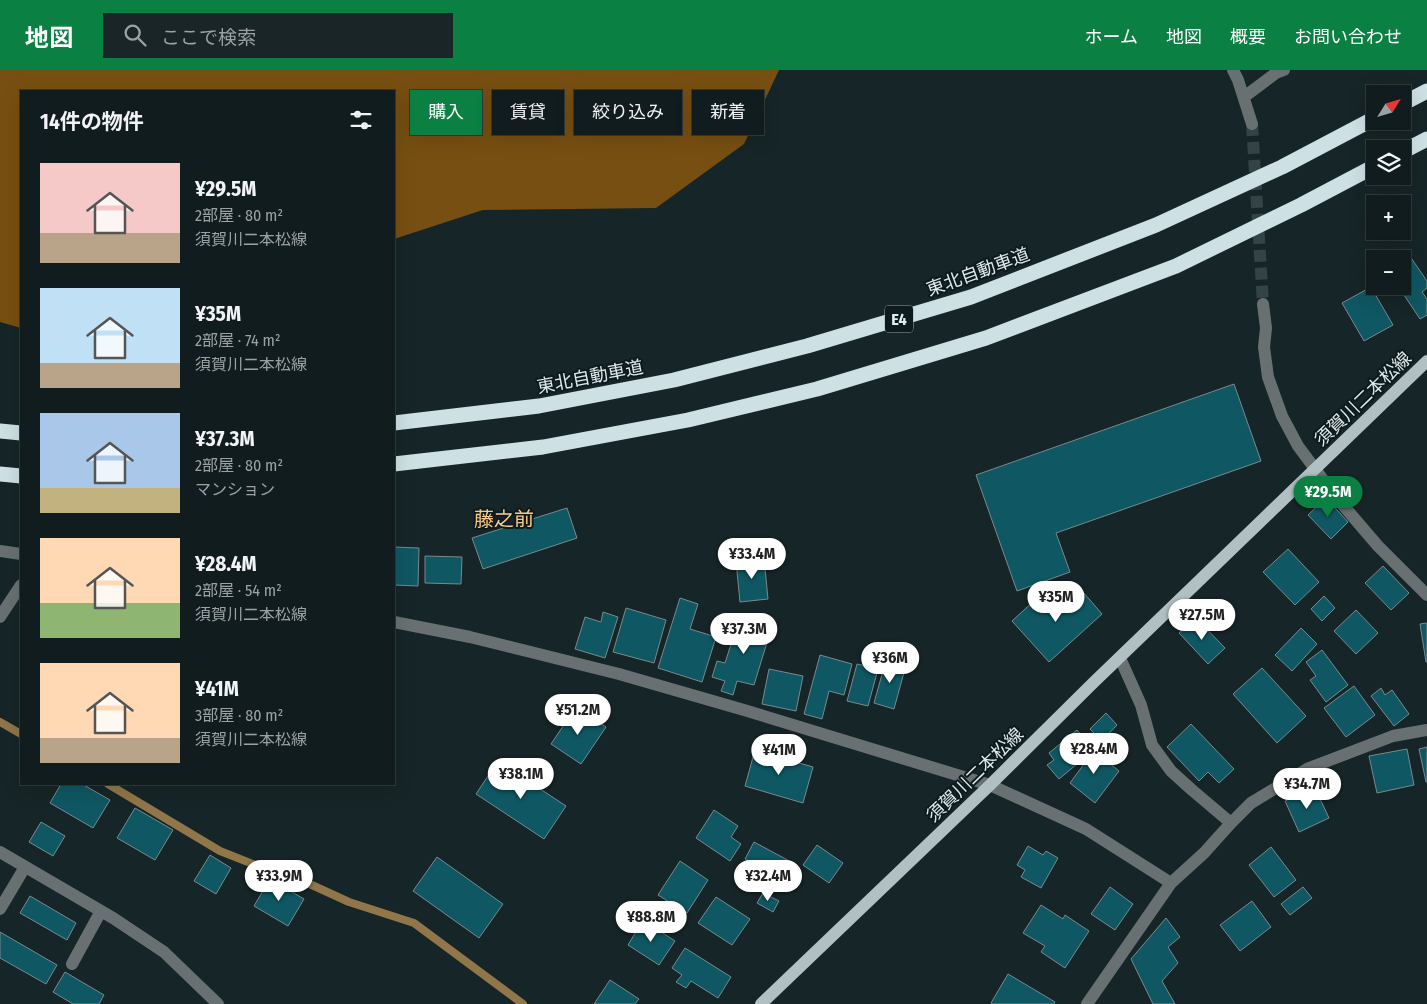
<!DOCTYPE html>
<html lang="ja">
<meta charset="utf-8">
<style>
body{margin:0;font-family:"Fira Sans Condensed","Noto Sans JP",sans-serif;background:#192526;color:#f1f3f6;height:100vh;display:flex;flex-direction:column;font-size:19px;white-space:nowrap}
*{box-sizing:border-box;margin:0}
p{font-size:16px;color:#9ca1a4}
.icon{flex:none;width:28px;height:28px;fill:none;stroke:currentColor;stroke-width:2;stroke-linecap:round;stroke-linejoin:round}
.map{position:relative;flex:1;overflow:hidden}
.details{position:absolute;left:20px;top:20px;width:375px;height:695px;display:flex;flex-direction:column;background:#101c1d;border-radius:0px;box-shadow:0 5px 20px #0002,0 0 0 1px #303a3b}
.details>*{flex:none}
.hud{position:absolute;left:410px;top:20px;width:475px;height:45px;display:flex;gap:10px}
.needle{width:32px;rotate:53deg}
.tools{position:absolute;left:1366px;top:15px;display:grid;gap:10px}
.tools a{display:grid;place-items:center;width:45px;height:45px;border-radius:0px;background:#101c1d;box-shadow:0 5px 20px #0002,0 0 0 1px #303a3b;font-size:25px}
.price{position:absolute;translate:-50% -42px;padding:0 11px;border-radius:18px;background:#fff;color:#222;font-size:16px;line-height:32px;filter:drop-shadow(0 1px 2px #0008)}
.price::after{content:'';position:absolute;left:50%;top:30px;width:15px;height:11px;margin-left:-8px;background:inherit;clip-path:polygon(0 0,100% 0,50% 100%)}
.price.current{background:#0b8043;color:#fff}
ul{padding:0;list-style:none}
li{display:flex;align-items:center;gap:15px;height:125px;padding:0 20px}
li span{display:grid;place-items:center;flex:none;width:140px;height:100px;border-radius:0px;color:#555}
li>.icon{margin-inline-start:auto}
span .icon{width:60px;height:60px;fill:#fffc;stroke-width:1}
li b{font-size:21px}
h2{display:flex;justify-content:space-between;align-items:center;height:60px;padding:0 20px;font-size:21px}
.tag{padding:0 18px;border-radius:0px;background:#101c1d;box-shadow:0 5px 20px #0002,0 0 0 1px #303a3b;font-size:18px;line-height:45px}
.tag.current{background:#0b8043;color:#fff}
header{display:flex;align-items:center;gap:30px;box-sizing:border-box;height:70px;padding:0 25px;background:#0b8043;color:#fff}
header strong{font-size:24px}
nav{display:flex;gap:28px;margin-inline-start:auto;font-size:18px}
.search{width:350px;height:45px;background:#192526;display:flex;align-items:center;gap:12px;box-sizing:border-box;padding:0 18px;border-radius:0px;color:#9ca1a4;font-size:19px}
.map>svg:first-child{display:block}
</style>
<header>
<strong>地図</strong>
<div class="search"><svg class="icon" aria-label="search" viewBox="0 0 24 24"><circle cx="10" cy="10" r="6"/><path d="M15 15l6 6"/></svg>ここで検索</div>
<nav><a>ホーム</a><a>地図</a><a>概要</a><a>お問い合わせ</a></nav>
</header>
<div class="map">
<svg width="1427" height="934" viewBox="0 0 1427 934">
<rect width="100%" height="100%" fill="#162527"/>
<path fill="#774f12" d="M0,0H779L744,74L656,138L483,140L394,169V21H21V258L0,252Z"/>
<g fill="none" stroke-linecap="round" stroke-linejoin="round">
<path stroke="#907648" stroke-width="8" d="M0,652L21,664
M108,714L220,781L293,810H301L349,832L414,853L523,934"/>
</g>
<path fill="#0f5762" stroke="#798a8e" d="M1407,182L1427,211V218L1422,222L1427,229V245L1420,249L1398,216H1402V189H1397Z
M1371,217L1393,255L1364,271L1342,233Z
M1234,314L1261,391L1056,463L1070,502L1017,521L976,405Z
M1326,428L1348,452L1331,469L1308,445Z
M567,438L577,468L483,499L472,468Z
M394,477L419,478L418,516L394,515Z
M1288,479L1319,512L1295,535L1263,502Z
M425,486L462,487L461,514L425,513Z
M764,488L768,529L740,532L736,491Z
M1383,496L1409,523L1391,540L1365,513Z
M1046,520L1058,533L1049,541L1055,547L1083,522L1102,544L1049,592L1012,551Z
M1324,526L1335,538L1322,551L1311,539Z
M680,528L698,534L690,559L716,567L702,612L658,598Z
M626,538L666,550L654,593L613,582Z
M1356,540L1378,563L1356,584L1334,561Z
M603,542L618,547L605,588L575,579L585,547L601,552Z
M740,546L772,556L754,615L737,611L733,625L721,621L725,611L712,607L717,591L725,593Z
M1196,548L1225,578L1208,594L1179,563Z
M1427,553V592H1426L1420,554Z
M1301,558L1317,574L1292,601L1275,585Z
M1322,580L1348,615L1326,632L1310,610L1316,606L1306,592Z
M820,585L852,594L844,625L829,621L822,649L804,644Z
M869,585L881,588L868,636L847,631L857,594L866,596Z
M886,590L906,595L894,639L874,633Z
M1262,598L1306,646L1277,673L1233,624Z
M769,599L803,606L796,641L762,634Z
M1354,616L1375,645L1346,667L1324,638Z
M1381,618L1385,625L1392,620L1409,644L1394,656L1371,626Z
M576,637L606,657L581,694L551,674Z
M1106,643L1117,655L1102,671L1090,659Z
M1191,654L1234,699L1219,713L1208,702L1199,711L1167,677Z
M1077,660L1086,671L1069,685L1077,694L1059,709L1047,695L1054,690L1049,683Z
M1088,676L1119,701L1095,733L1070,713L1087,690L1081,685Z
M1427,677V712H1426L1419,679Z
M1407,679L1414,715L1377,723L1369,686Z
M755,680L813,697L803,733L745,716Z
M498,691L566,736L544,769L476,724Z
M61,714H82L110,730L93,758L50,733Z
M1315,718L1329,748L1299,762L1285,731Z
M135,738L173,760L155,790L117,768Z
M714,740L738,756L731,767L741,774L730,791L696,768Z
M41,752L65,766L53,786L29,772Z
M754,772L795,794L783,818L753,802L757,796L745,789Z
M817,775L843,793L829,813L803,795Z
M1028,776L1043,785L1046,781L1058,788L1041,818L1021,807L1025,800L1017,795Z
M1271,777L1296,810L1274,827L1249,795Z
M210,785L231,798L216,824L194,811Z
M437,787L503,834L479,868L413,821Z
M680,791L708,810L687,843L658,825Z
M270,809L304,829L288,856L254,836Z
M1110,817L1133,834L1115,860L1091,844Z
M1303,817L1312,828L1290,845L1281,834Z
M763,823L779,831L773,842L757,833Z
M30,826L76,853L67,870L20,843Z
M716,827L750,849L732,875L698,853Z
M1252,831L1271,857L1240,881L1220,855Z
M1041,835L1063,849L1065,845L1089,861L1065,898L1041,882L1045,876L1023,863Z
M1166,848L1180,867L1168,877L1178,893L1162,911L1175,934H1153L1131,889Z
M643,850L675,871L659,895L628,875Z
M0,862L57,895L46,914L0,888Z
M685,878L731,907L718,928L691,911L686,918L676,912L682,905L672,898Z
M65,902L104,925L99,934H73L53,922Z
M1008,904L1055,932L1054,934H993L991,933Z
M610,910L639,929L635,934H594Z"/>
<g fill="none" stroke-linecap="round" stroke-linejoin="round">
<path stroke="#344345" stroke-width="12" stroke-dasharray="12 6" stroke-linecap="butt" d="M1252,54L1263,234"/>
<path stroke="#697072" stroke-width="12" d="M1233,0L1238,10L1252,54
M1244,27L1276,3L1284,0
M1263,234L1266,258L1264,277L1268,307L1282,346L1298,376L1336,427L1378,476L1427,525
M0,481L21,484
M0,547L21,515
M394,552L470,567L619,604L744,640L990,715L1086,759L1171,813
M1120,588L1141,635L1152,675L1171,701L1192,720L1231,753
M0,782L113,848L164,882L218,934
M0,839L25,797
M72,894L101,841
M1087,934L1171,813L1204,783L1231,753L1251,733L1309,698L1393,666L1427,660"/>
<path stroke="#b1c0c3" stroke-width="12" d="M761,934L990,715L1093,613L1427,291"/>
<path stroke="#cde0e3" stroke-width="15" d="M1402,34L1427,21
M1402,82L1427,69
M394,353L539,336L674,310L807,276L971,227L1156,155L1282,97L1375,48
M0,361L21,363
M394,394L543,377L688,350L817,319L986,268L1176,196L1301,135L1375,96
M0,404L21,406"/>
</g>
<g text-anchor="middle" stroke-width="4" stroke-linejoin="round" paint-order="stroke">
<rect fill="#0d1b1e" stroke="#a1acae" stroke-width="1" x="885" y="235.5" width="28" height="27" rx="4"/>
<g font-size="16" font-weight="bold" fill="#e0eaec">
<text x="899" y="255">E4</text>
</g>
<g font-size="18" fill="#e0eaec" stroke="#0d1b1e">
<text transform="translate(978 202) rotate(-20)" y="6">東北自動車道</text>
<text transform="translate(590 307) rotate(-11)" y="6">東北自動車道</text>
<text transform="translate(1363 329) rotate(-44)" y="6">須賀川二本松線</text>
<text transform="translate(975 705) rotate(-44)" y="6">須賀川二本松線</text>
</g>
<g font-size="20" fill="#fbc888" stroke="#0d1b1e">
<text x="504" y="456">藤之前</text>
</g>
</g>
</svg>
<div class="tools">
<a><svg class="needle" viewBox="-14 -14 28 28"><path d="M0-13l5 13h-10z" fill="#e53935"/><path d="M0 13l5-13h-10z" fill="#9ca1a4"/></svg></a>
<a><svg class="icon" aria-label="layers" viewBox="0 0 24 24"><path d="M12 4l9 5-9 5-9-5zM3 14l9 5 9-5"/></svg></a>
<a>+</a>
<a>−</a>
</div>
<b class="price current" style="left:1328px;top:448px">¥29.5M</b>
<b class="price" style="left:752px;top:510px">¥33.4M</b>
<b class="price" style="left:1056px;top:553px">¥35M</b>
<b class="price" style="left:1202px;top:571px">¥27.5M</b>
<b class="price" style="left:744px;top:585px">¥37.3M</b>
<b class="price" style="left:890px;top:614px">¥36M</b>
<b class="price" style="left:578px;top:666px">¥51.2M</b>
<b class="price" style="left:1094px;top:705px">¥28.4M</b>
<b class="price" style="left:779px;top:706px">¥41M</b>
<b class="price" style="left:521px;top:730px">¥38.1M</b>
<b class="price" style="left:1307px;top:740px">¥34.7M</b>
<b class="price" style="left:279px;top:832px">¥33.9M</b>
<b class="price" style="left:768px;top:832px">¥32.4M</b>
<b class="price" style="left:651px;top:873px">¥88.8M</b>
<div class="hud">
<a class="tag current">購入</a>
<a class="tag">賃貸</a>
<a class="tag">絞り込み</a>
<a class="tag">新着</a>
</div>
<section class="details">
<h2>14件の物件<svg class="icon" aria-label="filters" viewBox="0 0 24 24"><path d="M4 7h16M4 17h16"/><circle cx="9" cy="7" r="2"/><circle cx="15" cy="17" r="2"/></svg></h2>
<ul>
<li><span style="background:linear-gradient(#f6c9c9 70%,#b9a48a 0)"><svg class="icon" aria-label="home" viewBox="0 0 24 24"><path d="M3 11l9-7 9 7M6 9v11h12V9"/></svg></span><div><b>¥29.5M</b><p>2部屋 · 80 m²</p><p>須賀川二本松線</p></div></li>
<li><span style="background:linear-gradient(#bfe0f5 75%,#b9a48a 0)"><svg class="icon" aria-label="home" viewBox="0 0 24 24"><path d="M3 11l9-7 9 7M6 9v11h12V9"/></svg></span><div><b>¥35M</b><p>2部屋 · 74 m²</p><p>須賀川二本松線</p></div></li>
<li><span style="background:linear-gradient(#a9c7e8 75%,#c2b280 0)"><svg class="icon" aria-label="home" viewBox="0 0 24 24"><path d="M3 11l9-7 9 7M6 9v11h12V9"/></svg></span><div><b>¥37.3M</b><p>2部屋 · 80 m²</p><p>マンション</p></div></li>
<li><span style="background:linear-gradient(#ffd9b3 65%,#8fb573 0)"><svg class="icon" aria-label="home" viewBox="0 0 24 24"><path d="M3 11l9-7 9 7M6 9v11h12V9"/></svg></span><div><b>¥28.4M</b><p>2部屋 · 54 m²</p><p>須賀川二本松線</p></div></li>
<li><span style="background:linear-gradient(#ffd9b3 75%,#b9a48a 0)"><svg class="icon" aria-label="home" viewBox="0 0 24 24"><path d="M3 11l9-7 9 7M6 9v11h12V9"/></svg></span><div><b>¥41M</b><p>3部屋 · 80 m²</p><p>須賀川二本松線</p></div></li>
</ul>
</section>
</div>
